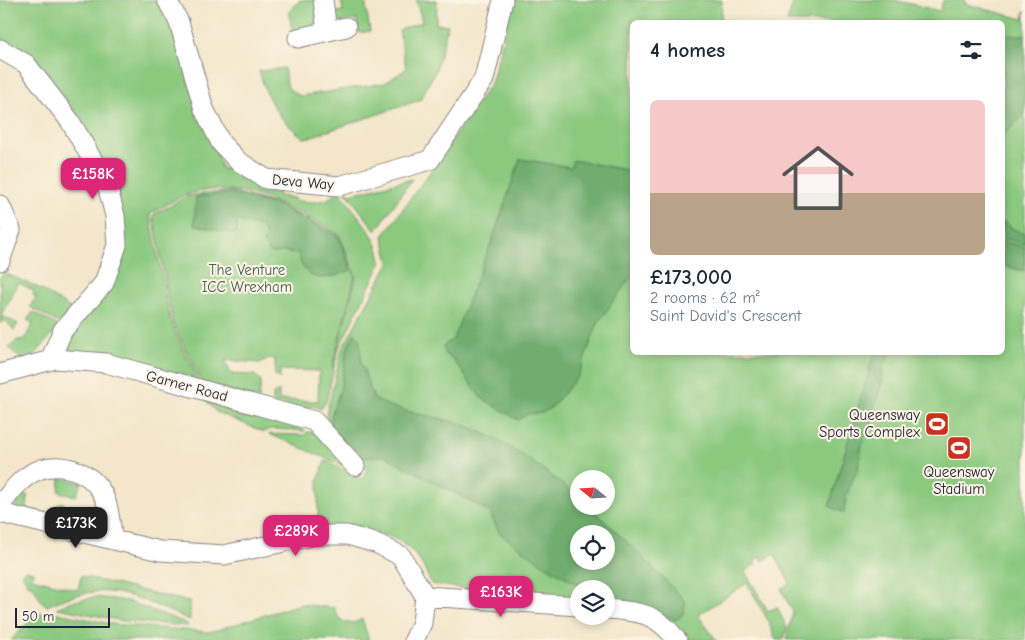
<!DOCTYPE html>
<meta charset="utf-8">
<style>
body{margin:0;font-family:"Comic Neue",sans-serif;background:#f6f6f7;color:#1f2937;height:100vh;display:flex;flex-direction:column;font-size:19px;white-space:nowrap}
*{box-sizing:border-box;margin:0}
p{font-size:16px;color:#747a83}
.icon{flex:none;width:28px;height:28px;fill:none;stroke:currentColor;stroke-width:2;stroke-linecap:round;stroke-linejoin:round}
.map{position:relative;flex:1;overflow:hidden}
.side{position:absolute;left:630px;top:20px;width:375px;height:335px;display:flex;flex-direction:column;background:#fff;border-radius:8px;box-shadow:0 2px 8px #0003}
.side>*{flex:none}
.needle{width:32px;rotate:288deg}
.buttons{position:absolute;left:570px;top:470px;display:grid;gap:10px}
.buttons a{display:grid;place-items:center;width:45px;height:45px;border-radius:50%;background:#fff;box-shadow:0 2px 8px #0003;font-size:25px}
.scale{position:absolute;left:15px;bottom:12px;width:95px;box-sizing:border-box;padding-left:5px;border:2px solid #22223b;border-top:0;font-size:14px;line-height:18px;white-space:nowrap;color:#22223b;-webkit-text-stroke:4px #fcf5e5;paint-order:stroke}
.price{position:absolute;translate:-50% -42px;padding:0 11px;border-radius:10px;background:#db2777;color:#fff;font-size:16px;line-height:32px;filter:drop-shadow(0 1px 2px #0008)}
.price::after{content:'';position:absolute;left:50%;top:30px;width:15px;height:11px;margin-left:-8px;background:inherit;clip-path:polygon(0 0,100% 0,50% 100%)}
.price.on{background:#222;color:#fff}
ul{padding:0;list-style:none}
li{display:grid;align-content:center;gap:10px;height:265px;padding:0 20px}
li span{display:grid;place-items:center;height:155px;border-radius:8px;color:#555}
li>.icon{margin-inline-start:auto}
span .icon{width:90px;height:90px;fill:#fffc;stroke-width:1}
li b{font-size:21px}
h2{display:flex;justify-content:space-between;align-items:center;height:60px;padding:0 20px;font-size:21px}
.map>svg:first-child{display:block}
</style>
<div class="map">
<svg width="1025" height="640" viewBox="0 0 1025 640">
<rect width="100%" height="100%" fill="#fcf5e5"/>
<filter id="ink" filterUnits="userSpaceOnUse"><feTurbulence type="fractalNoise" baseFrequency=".02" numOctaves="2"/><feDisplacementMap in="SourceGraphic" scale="10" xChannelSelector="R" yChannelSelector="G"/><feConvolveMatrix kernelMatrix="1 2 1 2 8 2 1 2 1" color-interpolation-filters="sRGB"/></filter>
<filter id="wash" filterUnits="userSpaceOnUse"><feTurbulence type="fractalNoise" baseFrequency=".0096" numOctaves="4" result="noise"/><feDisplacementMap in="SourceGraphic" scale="20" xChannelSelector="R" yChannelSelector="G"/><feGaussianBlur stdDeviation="1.12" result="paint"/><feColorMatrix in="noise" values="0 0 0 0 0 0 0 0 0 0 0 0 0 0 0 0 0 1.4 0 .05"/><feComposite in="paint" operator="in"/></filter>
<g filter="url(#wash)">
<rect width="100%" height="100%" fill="#f3e6ca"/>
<path fill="#8bc97f" stroke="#56765d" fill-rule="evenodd" d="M0,0H155L171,25L222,169H234L249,181L277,190L279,196L294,198L297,201L313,202L326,200L340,191C355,215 379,234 381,263L339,348L326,402L321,409L313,406L302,409L273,403V394L279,391V400L318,401L319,371L280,370V379L275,375V359L268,358L260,363L225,360L231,374L255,375L261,381L259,399L203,383L173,324L153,215L187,196L230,191L278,204L339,236L355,276L332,368L356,277L340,235C292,209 245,178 188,194C175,198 162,208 150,214L171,324L200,382L65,353L62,348L122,247L87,144L88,130L39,65L29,64L0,46Z
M300,0H318L321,18L316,27L292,32L289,12Z
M341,0H365L370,31L359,33L357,20C345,22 338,25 332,13L343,11Z
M416,0H437L436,24L448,25L436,70L420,100L310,137L304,138C277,118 268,102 259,71L284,68L288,88L300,96L385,83L406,69L399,30L422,22Z
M513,0H722L721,22H632V352H1002V22H787L794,0H895L940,11L943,0H964L966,4L1023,19L1025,10V640H786L793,612L781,589L790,583L774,554L763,561L761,557L754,560L756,564L745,571L768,611L777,607L787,628L783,640H776L766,617L747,583L698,615L716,640H677L669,630L606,608V589H579V604L431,584C410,526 371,532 318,526V481L325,461L362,479L367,469L360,465L328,424L326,415L342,349L389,263L383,236L435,165L492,81ZM579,479H606V506H579ZM579,534H606V561H579Z
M412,179L376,231L345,191L351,194Z
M4,273L37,287L72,309L61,324L30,307L36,297L33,295L34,291L19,283L1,315L18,324L14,330L4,320L0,324V277Z
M33,312L59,326L36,354L21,360L9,348L17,340L25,339L33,323L27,320Z
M203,397L300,424L305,431L272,429L264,432L216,412Z
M307,432H314L346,467L269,434L305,435Z
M60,478L82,483L76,496L59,492Z
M23,494L28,496L27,509L55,515L57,505L62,502L69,508L67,517L95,525L101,513L103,529L15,507L19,496Z
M26,570L33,572L32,578L78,590L81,576L190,602V620C160,608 127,589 95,592C78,593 61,600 47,606L41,601L33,586L27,584L22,573Z
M96,597L127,601L186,623L188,626L123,621L57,608L70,602Z
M300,604L335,608C337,622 350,627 362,619L369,640H11L36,614L53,612L112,624L210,632Z"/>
<path fill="#70ad6e" stroke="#496854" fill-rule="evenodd" d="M1003,33L1015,36L1025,34V114L1003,135Z
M520,159L571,167L573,160L632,171V275L598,323L578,376L552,407L542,413L528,414L518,420L480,397L453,359L445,354L443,346L453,339L494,235Z
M230,193L277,205L338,236L351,270C327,280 305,286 298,253L291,254L285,251L278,253H270L263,242L267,237L262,228L239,221L237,223V233L234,234L194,225L196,197Z
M1003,221L1013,229L1025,234V244L1003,238Z
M1002,241L1025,247V271L1003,266Z
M355,333L360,340L361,362L374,399C399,412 428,415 455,422C496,434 547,470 579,498V506H588C622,536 655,569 686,602L683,614L676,620L631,602L606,597V589H586L543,564L499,533L490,512L385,456L359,458L331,427C329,413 337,402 340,389C345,370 343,350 355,333ZM579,534H606V561H579Z
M874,353H891L882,368V383L873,410L871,427L863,439L858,468L846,496L844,513L829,506Z"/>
</g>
<g filter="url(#ink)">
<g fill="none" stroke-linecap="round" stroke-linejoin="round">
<defs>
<path id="minor" d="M167,0L179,22L204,109L221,143L238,161L266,179L339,186L430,160L484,79L503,0
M323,0L327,31
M298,38L346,27
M0,49L26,64L70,121L107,185L115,216L117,245L104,283L63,330L50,360
M0,205L11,230L0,261
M0,374L55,359L106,363L314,421L355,466
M0,505C8,496 16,484 26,477C50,459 85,466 101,491C110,505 110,525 113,540
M0,513L160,551L224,555L316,535H347L378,544L401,556L425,596
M425,596L579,606
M606,609C640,612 655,612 677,640
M414,640L422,623L425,596"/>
</defs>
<use href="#minor" stroke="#8a8482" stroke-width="21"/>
<use href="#minor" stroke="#fff" stroke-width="19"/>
</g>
</g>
<defs>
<symbol id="stadium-square" viewBox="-11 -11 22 22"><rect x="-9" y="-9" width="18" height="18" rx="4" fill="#c8321e" stroke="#fcf5e5"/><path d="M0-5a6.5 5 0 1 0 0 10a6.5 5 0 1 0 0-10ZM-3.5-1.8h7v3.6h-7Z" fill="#fff"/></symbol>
</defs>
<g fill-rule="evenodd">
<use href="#stadium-square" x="923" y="410" width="28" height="28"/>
<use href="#stadium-square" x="945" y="434" width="28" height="28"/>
</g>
<g text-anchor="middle" stroke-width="4" stroke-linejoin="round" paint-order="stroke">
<g font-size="15" fill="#22223b" stroke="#fcf5e5">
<text transform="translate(303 182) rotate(5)" y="5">Deva Way</text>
<text transform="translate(187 386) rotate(15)" y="5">Garner Road</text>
</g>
<g font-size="15" fill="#475c53" stroke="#fcf5e5">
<text x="247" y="275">The Venture<tspan x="247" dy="17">ICC Wrexham</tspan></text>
</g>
<g font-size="15" fill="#22223b" stroke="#fcf5e5" text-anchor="end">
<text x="920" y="420">Queensway<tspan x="920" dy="17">Sports Complex</tspan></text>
<text x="959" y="477" text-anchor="middle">Queensway<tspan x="959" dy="17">Stadium</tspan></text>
</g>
</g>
</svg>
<div class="buttons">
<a><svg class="needle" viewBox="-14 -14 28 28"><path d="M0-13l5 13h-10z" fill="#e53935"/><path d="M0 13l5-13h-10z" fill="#747a83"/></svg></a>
<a><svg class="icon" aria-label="locate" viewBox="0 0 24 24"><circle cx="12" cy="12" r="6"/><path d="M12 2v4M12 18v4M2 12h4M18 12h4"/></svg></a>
<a><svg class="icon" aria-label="layers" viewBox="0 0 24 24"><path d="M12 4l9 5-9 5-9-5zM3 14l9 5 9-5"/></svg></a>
</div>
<div class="scale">50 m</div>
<b class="price" style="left:93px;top:200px">£158K</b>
<b class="price on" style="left:76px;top:549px">£173K</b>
<b class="price" style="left:296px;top:557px">£289K</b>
<b class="price" style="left:501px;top:618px">£163K</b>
<section class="side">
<h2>4 homes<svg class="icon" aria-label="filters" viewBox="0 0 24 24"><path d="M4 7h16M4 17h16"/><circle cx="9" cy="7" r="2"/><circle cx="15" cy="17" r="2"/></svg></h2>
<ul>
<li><span style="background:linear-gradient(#f6c9c9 60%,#b9a48a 0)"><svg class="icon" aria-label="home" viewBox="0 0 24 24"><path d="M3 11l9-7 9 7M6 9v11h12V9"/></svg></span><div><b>£173,000</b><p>2 rooms · 62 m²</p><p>Saint David's Crescent</p></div></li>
</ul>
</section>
</div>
